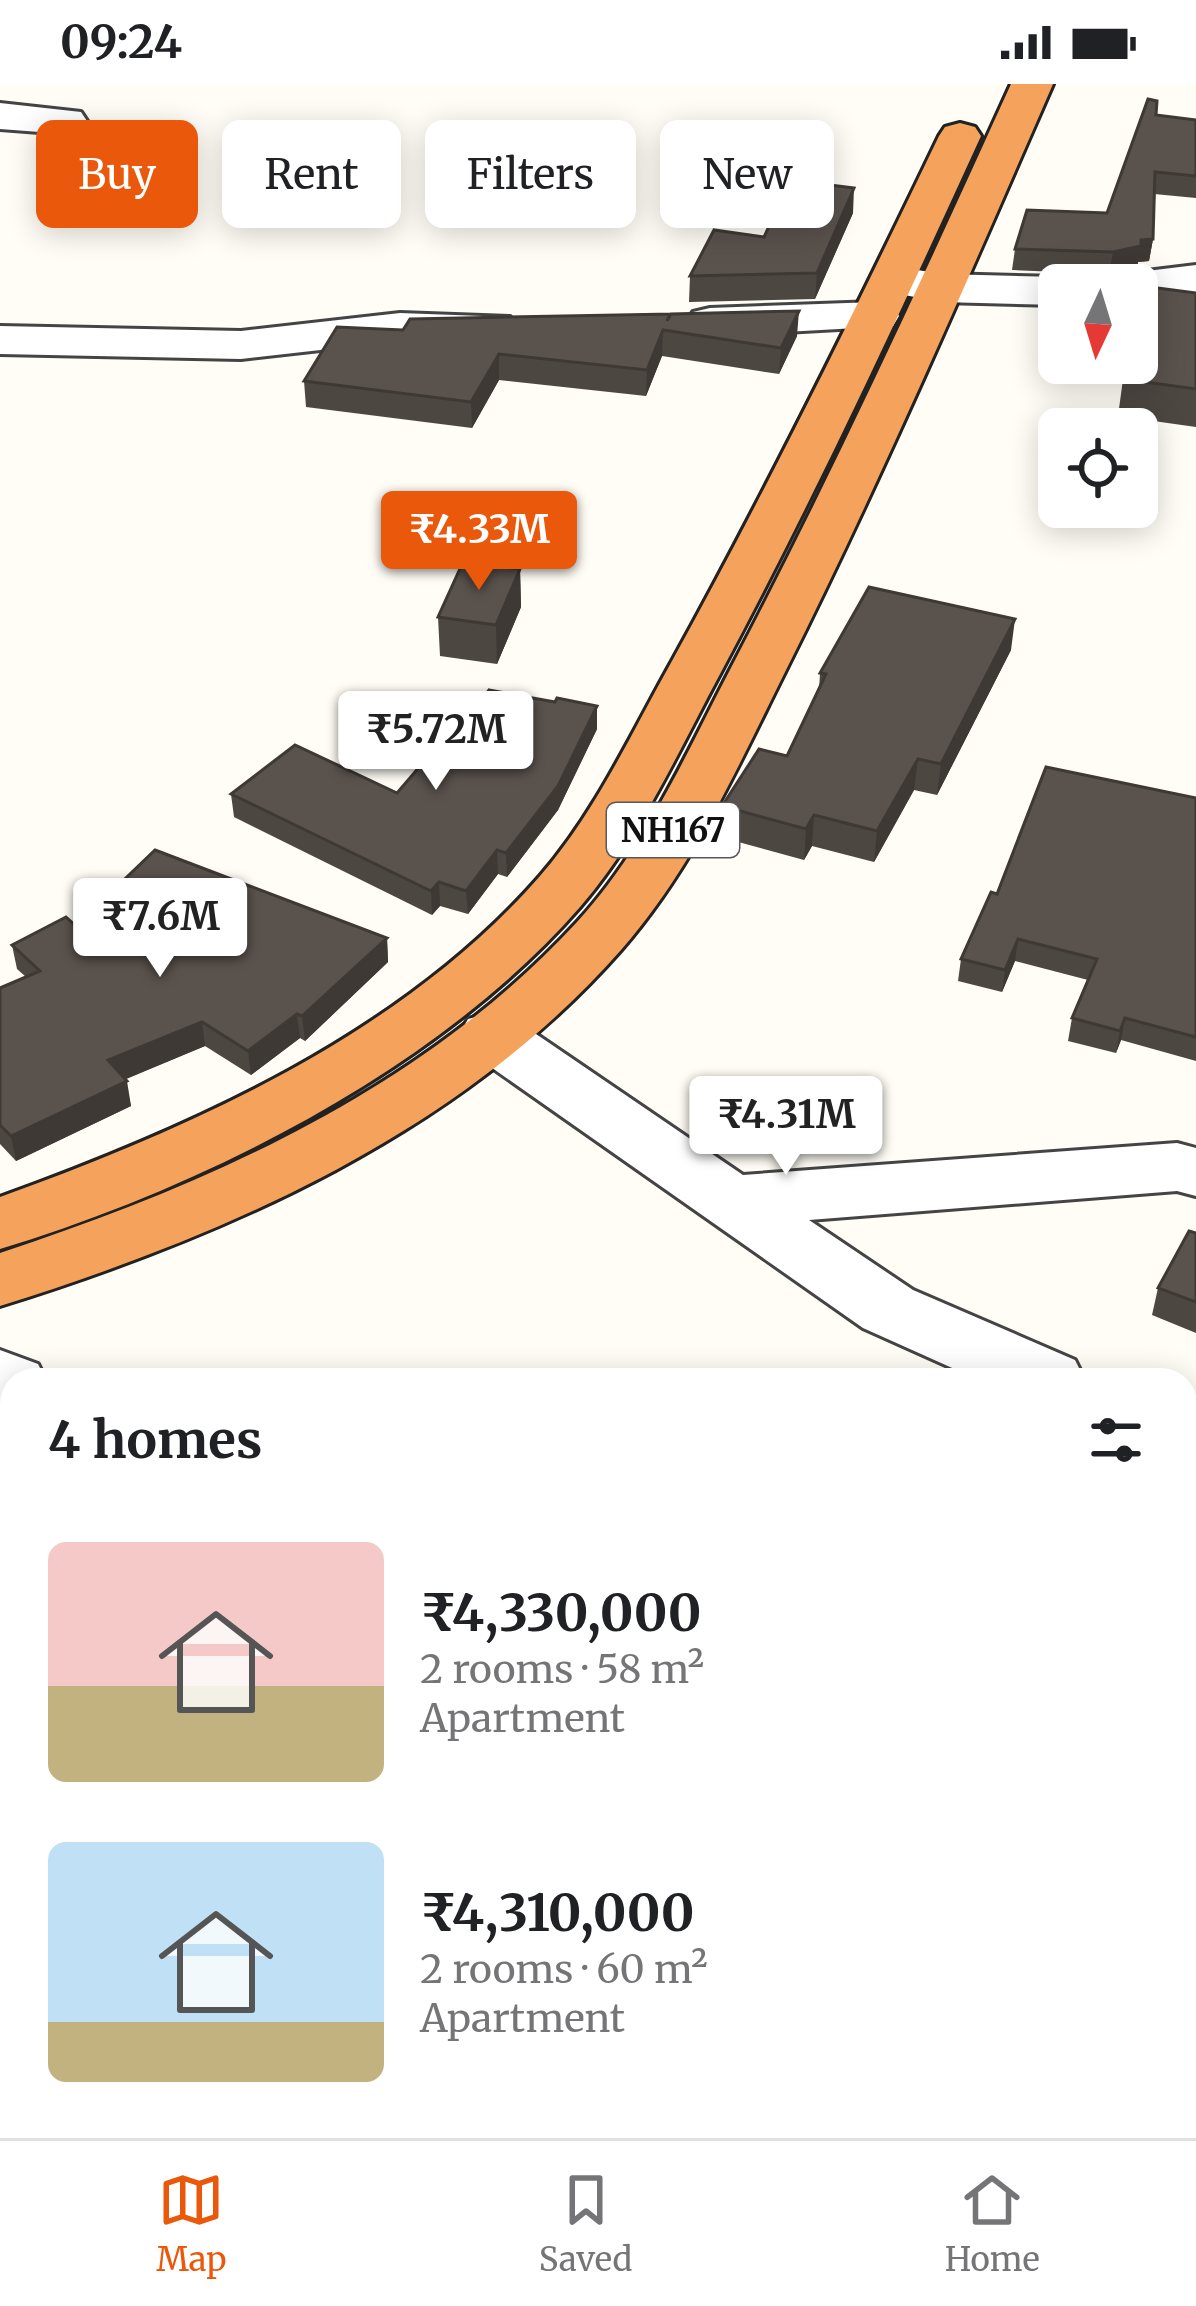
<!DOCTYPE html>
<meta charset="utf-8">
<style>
body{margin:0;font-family:Merriweather,serif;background:#f6f6f6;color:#202124;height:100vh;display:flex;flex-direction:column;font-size:45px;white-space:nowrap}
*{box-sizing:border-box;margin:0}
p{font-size:39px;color:#757577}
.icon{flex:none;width:66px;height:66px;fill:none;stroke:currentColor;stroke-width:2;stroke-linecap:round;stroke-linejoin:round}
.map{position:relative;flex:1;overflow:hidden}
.details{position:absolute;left:0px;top:1284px;width:1197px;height:771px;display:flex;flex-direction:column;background:#fff;border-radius:36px 36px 0 0;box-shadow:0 6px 30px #0003}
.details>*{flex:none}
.top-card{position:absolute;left:36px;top:36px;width:1125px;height:108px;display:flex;gap:24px}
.needle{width:78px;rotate:184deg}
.buttons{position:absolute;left:1038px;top:180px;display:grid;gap:24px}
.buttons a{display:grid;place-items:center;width:120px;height:120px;border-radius:18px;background:#fff;box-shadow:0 6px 30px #0003;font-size:60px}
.price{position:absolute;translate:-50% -102px;padding:0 27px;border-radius:12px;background:#fff;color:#222;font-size:39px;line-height:78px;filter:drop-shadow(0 3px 6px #0008)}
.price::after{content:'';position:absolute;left:50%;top:72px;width:36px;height:27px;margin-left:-18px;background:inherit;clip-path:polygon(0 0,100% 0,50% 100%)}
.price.selected{background:#ea580c;color:#fff}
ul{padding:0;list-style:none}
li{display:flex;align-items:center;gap:36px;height:300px;padding:0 48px}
li span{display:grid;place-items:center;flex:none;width:336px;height:240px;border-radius:18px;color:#555}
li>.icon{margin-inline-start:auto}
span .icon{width:144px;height:144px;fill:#fffc;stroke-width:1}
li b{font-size:51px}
h2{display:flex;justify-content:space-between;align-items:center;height:144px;padding:0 48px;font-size:51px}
.chip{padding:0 42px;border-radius:18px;background:#fff;box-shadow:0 6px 30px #0003;font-size:42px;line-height:108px}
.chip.selected{background:#ea580c;color:#fff}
.status{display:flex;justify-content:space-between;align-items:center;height:84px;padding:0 60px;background:#fff;direction:ltr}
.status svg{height:33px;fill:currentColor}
.tab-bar{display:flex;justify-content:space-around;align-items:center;height:168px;border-top:3px solid #e0e0e0;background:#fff;font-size:33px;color:#757577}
.tab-bar a{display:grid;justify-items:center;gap:6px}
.tab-bar .selected{color:#ea580c}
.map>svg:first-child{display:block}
</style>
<div class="status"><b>09:24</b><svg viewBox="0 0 49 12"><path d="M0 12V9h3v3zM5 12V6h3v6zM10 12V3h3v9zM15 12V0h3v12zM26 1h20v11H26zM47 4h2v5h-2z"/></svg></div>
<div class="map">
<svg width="1196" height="2054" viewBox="0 0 1196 2054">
<rect width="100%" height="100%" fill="#fffdf5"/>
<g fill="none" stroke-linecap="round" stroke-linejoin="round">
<defs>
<path id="minor" d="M0,19L81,28L87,37L81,46L66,50L0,45Z
M1196,181V209L1137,214V201H1107L1114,191Z
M893,182L942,190L1059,193L1078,201H1059V221L942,218L877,206L870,196L877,186Z
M876,218L893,222L899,232L893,242L710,252L693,248L686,238L693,228L710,224Z
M400,229L510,233L517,243L510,253L400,257L241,275L0,270V242L241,247Z
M491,929L514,935L743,1091L1177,1059L1196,1064V1112L1177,1107L809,1136L913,1206L1075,1276L1085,1296H979L863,1244L468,967L459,951L468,935Z
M0,1266L38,1280L46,1296H12V1328L0,1324Z
M1185,1328L1196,1331V1390L1185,1387Z
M1196,1504V1583L1185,1587V1508Z
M1185,1836L1196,1840V1923L1185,1919Z
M0,1864L12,1869V1955L0,1950Z
M139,2043H240L244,2054H144Z
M850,2043H942L937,2054H846Z"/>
<path id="highway" d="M1011,0H1053C967,197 882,394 786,586C738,682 693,784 621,866C460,1049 228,1151 0,1222V1169C212,1099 423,1005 577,838C645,764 686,670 732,582C832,391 922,196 1011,0Z
M960,39L975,43L981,52C898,234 814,414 720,590C677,670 639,755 580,823C438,986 204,1103 0,1165V1113C193,1043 401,951 540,792C595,729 631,650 672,577C767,405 854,229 939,52L945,43Z"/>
</defs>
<use href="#minor" stroke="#444" stroke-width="6"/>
<use href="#highway" stroke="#222" stroke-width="6"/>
<use href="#minor" fill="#fff" fill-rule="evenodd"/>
<use href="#highway" fill="#f5a25d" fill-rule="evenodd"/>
</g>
<path fill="#4d4742" d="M1156,31L1196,36V114L1154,110L1153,155L1149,177L1138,178L1137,184L1109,190L1012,186L1015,165L1107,129Z
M853,129L815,215L689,218L690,192L764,153Z
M1196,209V343L1118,332L1123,295Z
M410,235L797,252L779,290L662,272L646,312L499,296L472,344L306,323L304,297L403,246Z
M520,485L521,523L497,580L440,572L438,533Z
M1011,566L937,711L914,706L874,778L812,762L804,776L720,753L722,722L787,672L819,606L820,589Z
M597,645L558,726L507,793L498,790L468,830L440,822L432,831L234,733L231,710L397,709L439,678Z
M1196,714V977L1121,956L1116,969L1068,957L1072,934L1088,896L1015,877L1002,908L958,897L961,875L997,810Z
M76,842L387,854L388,878L305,957L300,954L251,991L205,962L125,995L131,1022L16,1077L0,1060V904L26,893L17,885L12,861Z
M1196,1149V1249L1152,1231L1158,1204Z"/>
<path fill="#3f3936" d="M854,104L853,129L815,215L817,189Z
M1153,155L1149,177L1138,178L1137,184L1109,190L1113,168L1141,156Z
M799,227L797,252L779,290L781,264Z
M663,246L662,272L646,312L647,286Z
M499,270V296L472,344L471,318Z
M520,485L521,523L497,580L496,541Z
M1015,535L1011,566L937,711L941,680Z
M597,622V645L558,726L507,793L506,769Z
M918,675L914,706L874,778L877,747Z
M814,731L812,762L804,776L806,745Z
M497,766L498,790L468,830L466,807Z
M439,798L440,822L432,831L431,807Z
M387,854L388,878L305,957L302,932Z
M1018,855L1015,877L1002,908L1005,886Z
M297,930L300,954L251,991L248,967Z
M1125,934L1121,956L1116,969L1120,947Z
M202,938L205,962L112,1001L108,976Z
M127,997L131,1022L16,1077L11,1052Z
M12,1352V1414L0,1432V1369Z
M736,2043H754L747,2054H728Z"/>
<path fill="#5a524d" stroke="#3f3936" stroke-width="3" d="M1148,15L1157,17L1156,31L1196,36V92L1155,88L1153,155L1141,156V162L1113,168L1015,165L1027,126L1107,129Z
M790,96L854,104L817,189L690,192L714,146L764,153Z
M1150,203L1196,209V305L1123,295L1128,279H1137V247Z
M799,227L781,264L663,246L647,286L499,270L471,318L304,297L337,243L403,246L410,235L670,230L667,237L671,230Z
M463,478L520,485L496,541L438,533Z
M869,503L1015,535L941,680L918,675L877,747L814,731L806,745L722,722L759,665L787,672L826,590L820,589Z
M489,606L555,618L557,614L597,622L558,702L506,769L497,766L466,807L439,798L431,807L231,710L295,661L397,709L427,674L439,678Z
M1046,683L1196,714V953L1125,934L1120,947L1072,934L1097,875L1018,855L1005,886L961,875L991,808L997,810Z
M155,766L387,854L302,932L297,930L248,967L202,938L108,976L127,997L11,1052L0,1041V904L40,887L12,861L66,833L76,842Z
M1189,1147L1196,1149V1218L1158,1204Z
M0,1337L12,1341V1352L0,1369Z
M0,1993L12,2001V2043H99L114,2054H0Z
M573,2043H736L728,2054H565Z
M952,2043H1059L1063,2045L1057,2054H945Z"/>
<g text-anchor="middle" stroke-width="12" stroke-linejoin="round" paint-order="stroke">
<rect fill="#fff" stroke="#585858" stroke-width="3" x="607" y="719" width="132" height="54" rx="9"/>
<g font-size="33" font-weight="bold" fill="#111">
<text x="673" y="758">NH167</text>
</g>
</g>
</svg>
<div class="buttons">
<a><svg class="needle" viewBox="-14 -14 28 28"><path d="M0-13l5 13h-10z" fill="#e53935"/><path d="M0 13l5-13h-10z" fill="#757577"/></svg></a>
<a><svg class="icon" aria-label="locate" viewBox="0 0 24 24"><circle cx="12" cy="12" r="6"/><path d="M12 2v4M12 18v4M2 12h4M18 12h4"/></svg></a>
</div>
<b class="price selected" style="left:479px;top:509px">₹4.33M</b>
<b class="price" style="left:436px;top:709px">₹5.72M</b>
<b class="price" style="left:160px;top:896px">₹7.6M</b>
<b class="price" style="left:786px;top:1094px">₹4.31M</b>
<div class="top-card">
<a class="chip selected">Buy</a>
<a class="chip">Rent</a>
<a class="chip">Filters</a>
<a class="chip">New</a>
</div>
<section class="details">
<h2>4 homes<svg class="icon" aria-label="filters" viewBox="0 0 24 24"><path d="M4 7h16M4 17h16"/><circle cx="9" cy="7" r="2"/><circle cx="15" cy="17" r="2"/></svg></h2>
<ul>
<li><span style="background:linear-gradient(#f6c9c9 60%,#c2b280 0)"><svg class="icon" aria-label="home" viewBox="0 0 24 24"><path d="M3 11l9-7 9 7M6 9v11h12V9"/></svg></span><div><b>₹4,330,000</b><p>2 rooms · 58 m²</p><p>Apartment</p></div></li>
<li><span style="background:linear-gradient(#bfe0f5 75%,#c2b280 0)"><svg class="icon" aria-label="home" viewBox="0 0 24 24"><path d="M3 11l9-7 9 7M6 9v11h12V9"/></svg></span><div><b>₹4,310,000</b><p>2 rooms · 60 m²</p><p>Apartment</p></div></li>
</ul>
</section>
</div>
<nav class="tab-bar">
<a class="selected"><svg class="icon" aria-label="map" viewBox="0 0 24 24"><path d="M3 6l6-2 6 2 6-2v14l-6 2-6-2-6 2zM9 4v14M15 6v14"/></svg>Map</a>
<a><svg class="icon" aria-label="saved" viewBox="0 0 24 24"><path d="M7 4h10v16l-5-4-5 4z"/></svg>Saved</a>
<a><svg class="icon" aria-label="home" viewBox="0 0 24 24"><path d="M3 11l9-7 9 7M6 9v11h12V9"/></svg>Home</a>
</nav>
